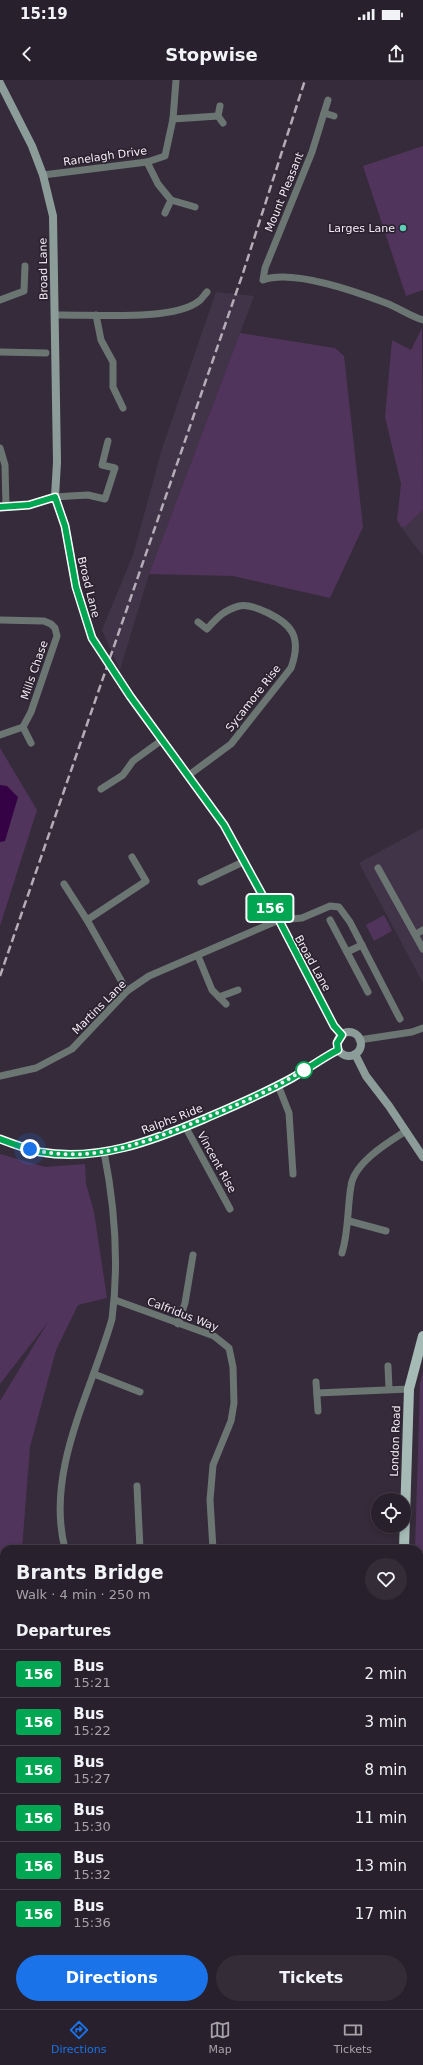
<!DOCTYPE html>
<meta charset="utf-8">
<style>
body{margin:0;font-family:"DejaVu Sans",sans-serif;background:#342d38;color:#f1f3f6;height:100vh;display:flex;flex-direction:column;font-size:15px;white-space:nowrap}
*{box-sizing:border-box;margin:0}
p{font-size:13px;color:#a5a3a9}
.icon{flex:none;width:22px;height:22px;fill:none;stroke:currentColor;stroke-width:2;stroke-linecap:round;stroke-linejoin:round}
.map{position:relative;flex:1;overflow:hidden}
.details{position:absolute;left:0px;top:1465px;width:423px;height:464px;display:flex;flex-direction:column;background:#28202c;border-radius:12px 12px 0 0;box-shadow:0 2px 6px #0003,0 0 0 1px #443e48}
.details>*{flex:none}
.badge{padding:0 8px;border-radius:3px;font-size:14px;line-height:26px}
.tools{position:absolute;left:371px;top:1413px;display:grid;gap:8px}
.tools a{display:grid;place-items:center;width:40px;height:40px;border-radius:50%;background:#28202c;box-shadow:0 2px 6px #0003,0 0 0 1px #443e48;font-size:20px}
.you{position:absolute;width:20px;height:20px;margin:-10px;border:3px solid #fff;border-radius:50%;background:#1a73e8;box-shadow:0 0 0 6px #1a73e833}
.map>.badge{position:absolute;translate:-50% -50%;box-shadow:0 0 0 2px #fff}
h2{padding:0 16px;font-size:15px;line-height:36px}
.round{display:grid;place-items:center;flex:none;width:42px;height:42px;border-radius:21px;background:#342d38}
.headline{display:flex;align-items:center;justify-content:space-between;height:68px;padding:0 16px}
h1{font-size:19px;font-weight:700;line-height:30px}
.cta{display:flex;gap:8px;margin-top:auto;padding:8px 16px}
.cta a{flex:1;height:46px;border-radius:24px;background:#1a73e8;color:#fff;font-size:16px;font-weight:700;line-height:46px;text-align:center}
.cta a+a{background:#342d38;color:#f1f3f6}
ul{padding:0;list-style:none}
li{display:flex;align-items:center;gap:12px;height:48px;padding:0 16px;border-top:1px solid #443e48}
li div{flex:1}
li b{display:block;font-size:15px}
li em{font-style:normal}
li .badge{min-width:44px;font-weight:700;text-align:center}
.status{display:flex;justify-content:space-between;align-items:center;height:28px;padding:0 20px;background:#28202c;direction:ltr}
.status svg{height:11px;fill:currentColor}
header{display:flex;justify-content:space-between;align-items:center;height:52px;padding:0 16px;background:#28202c;font-size:18px;font-weight:700}
.menu{display:flex;justify-content:space-around;align-items:center;height:56px;border-top:1px solid #443e48;background:#28202c;font-size:11px;color:#a5a3a9}
.menu a{display:grid;justify-items:center;gap:2px}
.menu .active{color:#1a73e8}
.map>svg:first-child{display:block}
.built{fill:#423448}
.green{fill:#50345b}
.water{fill:#340245}
.lines{fill:none;stroke-linecap:round;stroke-linejoin:round}
.street{stroke:#6b7673;stroke-width:7}
.secondary{stroke:#8c9d99;stroke-width:8}
.primary{stroke:#a6bbb6;stroke-width:10}
.rail{stroke:#b5acb8;stroke-width:2.5;stroke-dasharray:8 4;stroke-linecap:butt}
.line-casing{stroke:#fff;stroke-width:9}
.line{stroke:#00a651;stroke-width:6}
.walk{stroke:#f2ebf5;stroke-width:4;stroke-dasharray:0 7.2}
.poi-dot{fill:#5eceb8;stroke:#2b2230;stroke-width:1.5}
.stop-dot{fill:#fff;stroke:#00a651;stroke-width:2}
.labels{text-anchor:middle;stroke-width:3.5;stroke-linejoin:round;paint-order:stroke}
.street-label{font-size:11px;fill:#f2ebf5;stroke:#2b2230}
.poi-label{font-size:11px;fill:#f2ebf5;stroke:#2b2230;text-anchor:end}
</style>
<div class="status"><b>15:19</b><svg viewBox="0 0 49 12"><path d="M0 12V9h3v3zM5 12V6h3v6zM10 12V3h3v9zM15 12V0h3v12zM26 1h20v11H26zM47 4h2v5h-2z"/></svg></div>
<header><svg class="icon" aria-label="back" viewBox="0 0 24 24"><path d="M15 5l-7 7 7 7"/></svg>Stopwise<svg class="icon" aria-label="share" viewBox="0 0 24 24"><path d="M12 15V3M7 8l5-5 5 5M5 13v7h14v-7"/></svg></header>
<div class="map">
<svg width="423" height="1929" viewBox="0 0 423 1929">
<rect width="100%" height="100%" fill="#362b3a"/>
<g class="built">
<polygon points="216,212 254,216 149,494 120,590 102,550 133,475 162,369"/>
<polygon points="423,430 423,476 401,447 405,447"/>
<polygon points="423,748 423,903 359,783"/>
</g>
<g class="green">
<polygon points="423,66 423,210 406,216 363,86"/>
<polygon points="422,248 423,430 405,447 401,447 397,440 401,404 385,337 392,260 411,270"/>
<polygon points="240,253 335,268 344,276 363,447 330,518 233,496 149,494"/>
<polygon points="0,668 37,730 0,846"/>
<polygon points="384,835 392,851 374,861 366,845"/>
<polygon points="0,1074 45,1087 85,1084 86,1104 94,1132 107,1218 78,1225 56,1270 30,1367 22,1469 4,1469 4,1556 0,1558 0,1321 48,1242 0,1304"/>
<polygon points="423,1292 423,1929 404,1929 404,1925 419,1925 419,1469 415,1469 420,1303"/>
</g>
<polygon class="water" points="0,705 7,706 18,717 5,761 0,762"/>
<g class="lines">
<g class="street">
<path d="M328 20 312 72 265 188 263 200C292 189 357 212 386 223 399 228 410 236 423 240"/>
<polyline points="324,33 334,36"/>
<polyline points="218,36 223,43"/>
<polyline points="173,39 218,36 220,26"/>
<polyline points="147,82 158,104 171,120 195,127"/>
<polyline points="43,95 147,82 165,76 173,39 176,0"/>
<polyline points="165,133 171,120"/>
<polyline points="0,220 24,211 25,186"/>
<path d="M55 235C89 234 173 242 199 221 202 219 204 215 207 212"/>
<polyline points="96,235 101,260 113,282 113,307 123,328"/>
<polyline points="0,272 46,273"/>
<polyline points="0,368 5,385 6,427"/>
<polyline points="0,427 22,426 55,417 70,416 88,415 105,419 115,388 102,385 108,361"/>
<polyline points="0,540 44,541 51,544 55,548 57,556 31,632 23,647 0,655"/>
<polyline points="23,647 31,663"/>
<path d="M189 695 231 664 291 588C295 577 298 563 292 552 285 539 253 523 239 526 224 530 217 538 207 549L198 542"/>
<polyline points="101,709 123,695 133,681 162,660"/>
<polyline points="378,788 423,869"/>
<polyline points="201,802 245,781"/>
<polyline points="64,804 87,840 127,911"/>
<polyline points="87,840 146,801 132,777"/>
<polyline points="330,840 368,912"/>
<polyline points="416,854 423,850"/>
<polyline points="347,872 362,865"/>
<polyline points="198,876 212,910 226,924"/>
<polyline points="219,917 238,910"/>
<polyline points="359,960 412,952 423,948"/>
<polyline points="0,996 36,988 72,969 127,911 149,896 279,840 302,838 330,826 339,827 350,842 400,939"/>
<polyline points="278,1005 289,1033 293,1094"/>
<polyline points="185,1046 230,1129"/>
<path d="M0 1059C13 1064 27 1069 40 1072 98 1082 152 1061 204 1039 234 1026 263 1014 292 998 307 989 322 978 338 970"/>
<polyline points="349,1141 386,1151"/>
<path d="M342 1173C349 1150 347 1129 351 1106 354 1083 387 1063 406 1051"/>
<polyline points="115,1220 214,1256 229,1268 233,1287 234,1323 231,1341 213,1385 210,1420 213,1469"/>
<polyline points="178,1244 185,1223 193,1175"/>
<polyline points="388,1286 389,1309"/>
<polyline points="94,1294 140,1312"/>
<polyline points="316,1302 318,1331"/>
<polyline points="317,1313 409,1309"/>
<polyline points="137,1406 140,1469"/>
<path d="M65 1469C45 1391 91 1313 112 1239 119 1184 115 1127 104 1072"/>
<polyline points="0,1589 4,1593"/>
<polyline points="0,1679 4,1681"/>
<polyline points="0,1861 4,1856"/>
<polyline points="0,1896 4,1898"/>
<polyline points="194,1929 195,1925"/>
<polyline points="290,1929 290,1928"/>
</g>
<g class="secondary">
<polyline points="0,3 32,66 43,95 53,136 57,382 55,417 65,446 76,507 92,557 130,616 224,745 263,818 279,840 334,946 342,955"/>
<circle cx="349" cy="964" r="12"/>
<polyline points="355,974 366,996 389,1026 423,1077"/>
</g>
<g class="primary">
<polyline points="404,1469 409,1309 423,1256"/>
<polyline points="388,1929 388,1925"/>
</g>
<polyline class="rail" points="0,896 243,193 305,0"/>
</g>
<g class="lines">
<defs>
<path id="line" d="M0 427 29 425 55 417 65 446 76 507 92 558 130 616 224 745 264 818 279 840 334 946 342 955 337 963 338 970C322 978 308 989 292 998 263 1014 234 1026 204 1039 152 1061 98 1082 40 1072 27 1069 13 1064 0 1059"/>
</defs>
<use href="#line" class="line-casing"/>
<use href="#line" class="line"/>
<path class="walk" d="M30 1069C94 1086 155 1059 212 1035 244 1022 276 1008 305 989L304 990"/>
</g>
<circle class="poi-dot" cx="403" cy="148" r="4"/>
<circle class="stop-dot" cx="304" cy="990" r="8"/>
<g class="labels">
<g class="street-label">
<text transform="translate(105 76) rotate(-8)" y="4">Ranelagh Drive</text>
<text transform="translate(284 112) rotate(-68)" y="4">Mount Pleasant</text>
<text transform="translate(43 189) rotate(-91)" y="4">Broad Lane</text>
<text transform="translate(89 507) rotate(76)" y="4">Broad Lane</text>
<text transform="translate(34 590) rotate(-71)" y="4">Mills Chase</text>
<text transform="translate(253 618) rotate(-52)" y="4">Sycamore Rise</text>
<text transform="translate(313 883) rotate(61)" y="4">Broad Lane</text>
<text transform="translate(99 927) rotate(-45)" y="4">Martins Lane</text>
<text transform="translate(172 1039) rotate(-21)" y="4">Ralphs Ride</text>
<text transform="translate(217 1082) rotate(61)" y="4">Vincent Rise</text>
<text transform="translate(183 1234) rotate(21)" y="4">Calfridus Way</text>
<text transform="translate(395 1361) rotate(-88)" y="4">London Road</text>
</g>
<g class="poi-label">
<text x="395" y="152">Larges Lane</text>
</g>
</g>
</svg>
<div class="tools">
<a><svg class="icon" aria-label="locate" viewBox="0 0 24 24"><circle cx="12" cy="12" r="6"/><path d="M12 2v4M12 18v4M2 12h4M18 12h4"/></svg></a>
</div>
<div class="you" style="left:30px;top:1069px"></div>
<b class="badge" style="left:270px;top:828px;background:#00a651;color:#fff">156</b>
<section class="details">
<div class="headline"><div><h1>Brants Bridge</h1><p>Walk · 4 min · 250 m</p></div><a class="round"><svg class="icon" aria-label="heart" viewBox="0 0 24 24"><path d="M12 20l-8-8c-3-5 5-10 8-4 3-6 11-1 8 4z"/></svg></a></div>
<h2>Departures</h2>
<ul>
<li><span class="badge" style="background:#00a651;color:#fff">156</span><div><b>Bus</b><p>15:21</p></div><em>2 min</em></li>
<li><span class="badge" style="background:#00a651;color:#fff">156</span><div><b>Bus</b><p>15:22</p></div><em>3 min</em></li>
<li><span class="badge" style="background:#00a651;color:#fff">156</span><div><b>Bus</b><p>15:27</p></div><em>8 min</em></li>
<li><span class="badge" style="background:#00a651;color:#fff">156</span><div><b>Bus</b><p>15:30</p></div><em>11 min</em></li>
<li><span class="badge" style="background:#00a651;color:#fff">156</span><div><b>Bus</b><p>15:32</p></div><em>13 min</em></li>
<li><span class="badge" style="background:#00a651;color:#fff">156</span><div><b>Bus</b><p>15:36</p></div><em>17 min</em></li>
</ul>
<div class="cta"><a>Directions</a><a>Tickets</a></div>
</section>
</div>
<nav class="menu">
<a class="active"><svg class="icon" aria-label="directions" viewBox="0 0 24 24"><path d="M12 3l9 9-9 9-9-9zM9 14v-3h6M13 9l2 2-2 2"/></svg>Directions</a>
<a><svg class="icon" aria-label="map" viewBox="0 0 24 24"><path d="M3 6l6-2 6 2 6-2v14l-6 2-6-2-6 2zM9 4v14M15 6v14"/></svg>Map</a>
<a><svg class="icon" aria-label="tickets" viewBox="0 0 24 24"><path d="M3 7h18v10H3zM15 7v10"/></svg>Tickets</a>
</nav>
